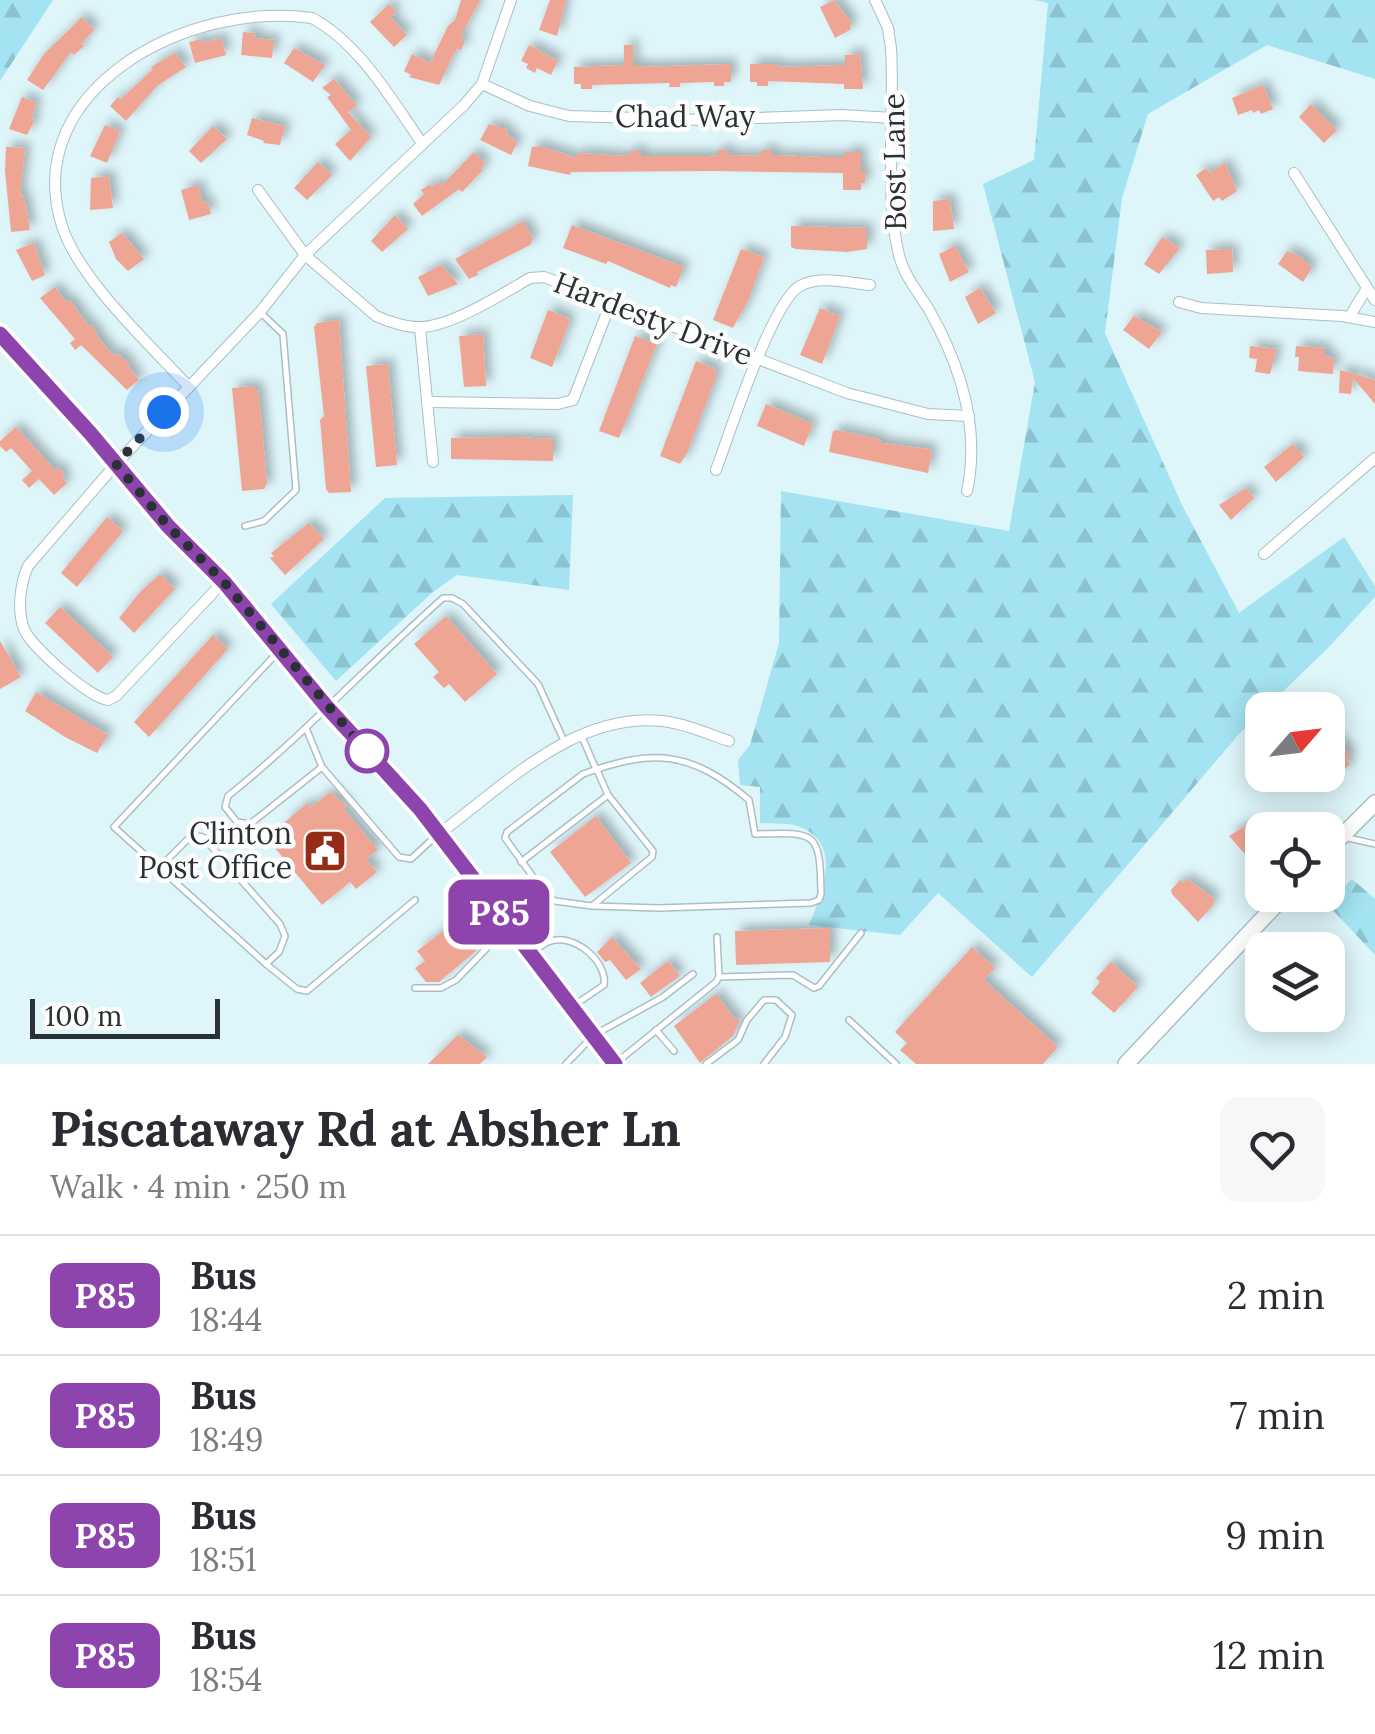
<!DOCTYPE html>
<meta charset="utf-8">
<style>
body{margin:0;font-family:Lora,serif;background:#f7f7f7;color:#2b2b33;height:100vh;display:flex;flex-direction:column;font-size:38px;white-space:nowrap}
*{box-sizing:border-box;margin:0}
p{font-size:32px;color:#7c7c81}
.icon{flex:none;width:55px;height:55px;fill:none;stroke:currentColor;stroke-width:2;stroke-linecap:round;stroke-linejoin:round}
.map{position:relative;height:1064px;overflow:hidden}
.drawer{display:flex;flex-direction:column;background:#fff;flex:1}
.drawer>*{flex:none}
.badge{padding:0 20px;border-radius:15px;font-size:35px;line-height:65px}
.needle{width:65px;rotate:62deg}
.fabs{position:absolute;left:1245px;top:692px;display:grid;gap:20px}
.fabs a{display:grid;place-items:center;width:100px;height:100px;border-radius:20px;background:#fff;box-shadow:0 5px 25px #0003;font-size:50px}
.scale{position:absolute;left:30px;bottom:25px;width:190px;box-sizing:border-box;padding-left:10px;border:5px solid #293134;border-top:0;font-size:28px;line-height:35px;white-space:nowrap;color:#293134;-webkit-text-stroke:8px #fdfdfd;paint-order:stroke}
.you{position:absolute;width:50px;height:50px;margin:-25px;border:8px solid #fff;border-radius:50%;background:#1a73e8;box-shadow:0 0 0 15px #1a73e833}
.map>.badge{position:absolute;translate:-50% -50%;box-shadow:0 0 0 5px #fff}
.round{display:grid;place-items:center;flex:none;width:105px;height:105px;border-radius:20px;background:#f7f7f7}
.head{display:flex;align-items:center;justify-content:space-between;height:170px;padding:0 50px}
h1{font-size:48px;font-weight:700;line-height:75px}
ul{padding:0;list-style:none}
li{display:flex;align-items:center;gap:30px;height:120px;padding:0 50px;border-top:2px solid #e1e1e2}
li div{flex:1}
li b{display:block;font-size:38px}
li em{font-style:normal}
li .badge{min-width:110px;font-weight:700;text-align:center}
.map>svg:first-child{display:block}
.forest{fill:url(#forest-firs)}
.building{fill:#efa594;filter:url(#shadow)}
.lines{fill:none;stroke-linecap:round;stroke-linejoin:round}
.service-casing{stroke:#aabfc5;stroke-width:8}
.minor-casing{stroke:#aabfc5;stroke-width:12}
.secondary-casing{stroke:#aabfc5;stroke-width:18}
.primary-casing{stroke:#aabfc5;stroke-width:18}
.service{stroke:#fff;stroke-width:5}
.minor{stroke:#fff;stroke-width:10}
.secondary{stroke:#fff;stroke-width:15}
.primary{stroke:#fff;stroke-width:15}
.line-casing{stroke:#fff;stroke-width:22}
.line{stroke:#8e44ad;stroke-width:15}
.walk{stroke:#293134;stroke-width:10;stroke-dasharray:0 18}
.stop-dot{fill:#fff;stroke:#8e44ad;stroke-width:5}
.labels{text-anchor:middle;stroke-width:9;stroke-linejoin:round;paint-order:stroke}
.street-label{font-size:30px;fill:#293134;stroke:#fdfdfd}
.poi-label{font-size:30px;fill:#293134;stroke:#fdfdfd;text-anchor:end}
</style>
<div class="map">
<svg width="1375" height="1064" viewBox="0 0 1375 1064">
<defs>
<pattern id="forest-firs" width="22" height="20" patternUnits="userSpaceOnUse" patternTransform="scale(2.5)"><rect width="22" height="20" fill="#a4e3f1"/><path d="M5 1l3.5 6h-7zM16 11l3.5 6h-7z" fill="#8dc3cf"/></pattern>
<filter id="shadow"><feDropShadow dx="6" dy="-6" stdDeviation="5" flood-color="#0004"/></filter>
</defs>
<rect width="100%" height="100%" fill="#def5fa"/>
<g class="forest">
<polygon points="0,0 53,0 0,81"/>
<path d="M1034 0H1375V79L1267 45 1148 114 1122 198 1105 333 1182 505 1239 613 1344 537 1375 586V597L1329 647 1239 734 1032 977 938 893 900 935 809 925C821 895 844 844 800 827 789 822 772 824 760 823V787L740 785 738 760 750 745 779 643 781 491 1009 531 1035 382 983 184 1034 160 1048 3Z"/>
<polygon points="573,495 569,590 457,575 433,592 336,681 271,604 385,498"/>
<polygon points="1352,879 1375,899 1375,955 1327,904"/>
</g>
<g class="building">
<polygon points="461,0 480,0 463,32 461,39 465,41 461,50 457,49 453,55 439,85 409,77 411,75 404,71 412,54 430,63 448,26 455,20"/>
<polygon points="550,0 566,0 557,36 539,30"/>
<polygon points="834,0 851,22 850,30 835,38 820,7"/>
<polygon points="389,4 396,12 390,17 407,35 394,47 370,22"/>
<polygon points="82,17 94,30 81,44 84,46 74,55 71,52 43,90 27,80 44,54"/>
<polygon points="243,32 255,33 254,38 274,40 272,58 241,55"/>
<polygon points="221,38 226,55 195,63 189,42 201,39 202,43"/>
<polygon points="529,45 558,61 551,75 537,68 535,73 526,68 528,64 521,61"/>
<polygon points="624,45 633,45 633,65 643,65 643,67 731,64 731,82 724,82 724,86 714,86 714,82 680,83 680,87 669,87 670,83 592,85 592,89 581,89 581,84 574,84 574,67 624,65"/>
<polygon points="294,48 325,65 313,82 284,63"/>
<polygon points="175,53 186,67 157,86 126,121 110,106 118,97 121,99 153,69 151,67"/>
<polygon points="860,54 863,89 844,89 844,84 768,81 768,86 757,86 757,82 750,82 750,64 774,64 782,67 845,65 845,55"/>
<polygon points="334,79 357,106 348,112 371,137 350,161 335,144 351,130 327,97 331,95 322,88"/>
<polygon points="1263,85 1273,109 1261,114 1259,110 1253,113 1252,110 1238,115 1232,98"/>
<polygon points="22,97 36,102 32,119 35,120 27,135 9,129"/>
<polygon points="1311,104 1337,130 1324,143 1299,117"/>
<polygon points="252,118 285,126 280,145 263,143 264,141 247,135"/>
<polygon points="489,124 508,130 506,134 518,142 511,155 480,140"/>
<polygon points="105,125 120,131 107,163 90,156"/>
<polygon points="213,126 227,139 201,163 189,151"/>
<polygon points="540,146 577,158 578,153 622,156 630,155 629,151 641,151 641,156 710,156 718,155 718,150 728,150 728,155 754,156 761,155 761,150 772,150 772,155 821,157 845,157 845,152 861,152 861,172 866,172 865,183 861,183 861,190 843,190 843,173 711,171 571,172 570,175 528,166 532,147"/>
<polygon points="6,147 25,148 20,196 23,195 26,206 30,230 11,232 5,171"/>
<polygon points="474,152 485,163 481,168 483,170 462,192 459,189 422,216 413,204 424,194 421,190 430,184 432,187 438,182 441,186"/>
<polygon points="318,162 332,175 307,200 294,188"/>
<polygon points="1225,163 1237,191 1222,201 1219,197 1213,201 1196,175 1206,168 1210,173"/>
<polygon points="109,176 113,208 90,210 91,178"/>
<polygon points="198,185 203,203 208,202 211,214 189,220 181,190"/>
<polygon points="950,199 954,229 933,231 933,201"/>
<polygon points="395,215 408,229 382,252 371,241"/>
<polygon points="523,221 533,239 530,245 477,272 478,275 469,279 455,259"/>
<polygon points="572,225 684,267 676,287 671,285 670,288 608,261 606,264 563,248"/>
<polygon points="791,226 867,228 867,249 847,252 796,249 791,247"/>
<polygon points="122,233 144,259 128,271 116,259 109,242"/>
<polygon points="1162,237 1180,248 1159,274 1144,264"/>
<polygon points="34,243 45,275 32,281 16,250"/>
<polygon points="955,246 969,272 950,282 939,254"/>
<polygon points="741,249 764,257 748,301 733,328 713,320"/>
<polygon points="1232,249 1233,272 1207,274 1206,250"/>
<polygon points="1287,251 1300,256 1312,268 1303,282 1278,264"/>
<polygon points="441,265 458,284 428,296 418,277"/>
<polygon points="55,287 66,302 70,300 89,327 92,325 100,340 114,356 117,353 130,364 128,366 139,380 127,390 81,345 75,350 70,343 75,339 40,298"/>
<polygon points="980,288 996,313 978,324 965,297"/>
<polygon points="820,308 840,316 822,364 800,355"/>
<polygon points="548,310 568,318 569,323 552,367 530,358"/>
<polygon points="1134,316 1162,332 1149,349 1123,330"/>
<polygon points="339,320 351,492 329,493 326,489 320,420 324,416 314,327 317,323"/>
<polygon points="483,334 486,386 464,387 459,336"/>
<polygon points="635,336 657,344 619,438 599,431"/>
<polygon points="1250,346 1277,349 1270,374 1255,372 1257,359 1249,358"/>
<polygon points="1296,346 1325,348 1325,355 1334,359 1333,374 1298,371 1299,357 1295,357"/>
<polygon points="696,361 716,369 715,374 717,375 687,453 680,464 660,456"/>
<polygon points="388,364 397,465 376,467 366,366"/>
<polygon points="1340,370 1375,380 1375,404 1353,378 1351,394 1339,393"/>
<polygon points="254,386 255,390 258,390 261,415 267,484 264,489 242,491 232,388"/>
<polygon points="766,404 813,424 804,446 757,426"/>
<polygon points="16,427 55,470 58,467 65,475 62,478 67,483 54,495 39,479 29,488 22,480 32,471 11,448 6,452 0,446 0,441"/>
<polygon points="837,430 879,439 882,443 928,449 932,452 928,473 829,452 833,431"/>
<polygon points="514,437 553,439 553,461 451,459 451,438"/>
<polygon points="1293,444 1304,457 1276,482 1264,467"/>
<polygon points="1246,488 1254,498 1231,520 1219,505"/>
<polygon points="107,517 123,531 77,587 61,573"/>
<polygon points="309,523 324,539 285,575 270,558 274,556 271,553"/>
<polygon points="160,574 175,589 134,633 119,618 141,591"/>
<polygon points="60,607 113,657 98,673 45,623"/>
<polygon points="446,616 497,674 465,702 449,684 444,688 433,677 439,672 414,644"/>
<polygon points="213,635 228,649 149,737 134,722"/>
<polygon points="0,641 21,677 0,689"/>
<polygon points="36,692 108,735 97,753 65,737 25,711"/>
<polygon points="1333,737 1351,755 1346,760 1350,764 1341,773 1328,760 1328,742"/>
<polygon points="330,792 347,806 343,808 378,850 366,859 377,872 356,889 350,882 322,905 270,842 288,826 285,822 307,803 311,807"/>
<polygon points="596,816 631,863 585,897 550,852"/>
<polygon points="1245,826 1262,844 1262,855 1253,863 1229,836"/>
<polygon points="1187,879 1214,898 1213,905 1198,922 1172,894 1171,890 1180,880 1183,883"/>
<polygon points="455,922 477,950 439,982 426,982 415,968 425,961 417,951"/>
<polygon points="830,928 830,962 736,965 735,931"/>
<polygon points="612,937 641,969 626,980 610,960 605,962 597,952"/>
<polygon points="972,947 995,968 984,980 1058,1047 1043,1064 916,1064 900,1050 907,1043 895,1032"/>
<polygon points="668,961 680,976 651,997 640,983"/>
<polygon points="1111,962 1138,987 1114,1013 1091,993 1100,982 1096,978"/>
<polygon points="716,994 735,1019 740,1020 733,1036 700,1063 674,1026"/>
<polygon points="458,1035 487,1057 480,1064 428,1064"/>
</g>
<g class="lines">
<defs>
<g id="service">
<polyline points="245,526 264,521 296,490 283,334 262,314"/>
<polyline points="306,728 322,767 399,857 411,859 436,836"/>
<path d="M582 737 595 767 597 770 608 795 653 851 652 857 592 906 659 908 811 903 819 900 821 894C820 831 817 832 755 834L749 800C691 751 653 748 583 774L507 832 505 838 547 896 555 901 592 906"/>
<path d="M322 767 250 824 237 822 225 807 228 796C304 735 370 663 443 598H452L463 604 538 684 565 743"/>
<polyline points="1344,837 1375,844"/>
<polyline points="521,862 608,795"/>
<polyline points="158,869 192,835 203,837 280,924 285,936 279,952 266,964 114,827 278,652"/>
<path d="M535 951C539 948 543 944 548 942 573 931 608 962 604 985L576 1004"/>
<polyline points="266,964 297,989 307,991 415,900"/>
<polyline points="719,977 793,975 814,988 819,986 861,933"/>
<polyline points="415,988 441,988 456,980 509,925 544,894"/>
<polyline points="849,1020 896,1064"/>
<polyline points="656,1030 674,1051"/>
<polyline points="617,1062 716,982 719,977 717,937"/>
<polyline points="566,1064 594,1035 663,997 693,974"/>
<polyline points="706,1064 738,1040 747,1020 764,1000 776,1000 792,1015 785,1037 764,1064"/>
</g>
<g id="minor">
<path d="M875 0 888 28 891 48C895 110 884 197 899 255 904 275 917 291 928 308 960 364 981 426 967 491"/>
<polyline points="482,84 530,106 569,116 703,120 842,115 893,118"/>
<polyline points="1294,173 1375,300"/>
<path d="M258 190 305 255 376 316C389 322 408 328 422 327 454 325 502 294 530 278L544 277 847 393 928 414 969 416"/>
<polyline points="1179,302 1201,308 1342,316 1375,322"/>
<polyline points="1350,316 1367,288"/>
<polyline points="420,328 433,462"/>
<path d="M189 387C151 346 78 278 62 226 19 91 186 0 312 18 360 44 391 99 422 143"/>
<polyline points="429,402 558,404 573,400 611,302"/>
<path d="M716 470C729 435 772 301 800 286 820 275 848 283 870 285"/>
<polyline points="1264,554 1375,458"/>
<path d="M224 581 116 696 108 700C90 698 31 647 24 629 17 611 20 584 28 566L116 464 260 312 305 255 464 105 482 84 511 0"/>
<path d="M440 833C505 785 575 712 662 721 684 723 708 734 729 741"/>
</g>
<g id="secondary">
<polyline points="1328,850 1375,803"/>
<polyline points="1126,1064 1285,895"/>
</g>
<polyline id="primary" points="0,333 106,451 168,526 224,581 326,706 399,785 573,1006 615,1064"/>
</defs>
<use href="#service" class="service-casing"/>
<use href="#minor" class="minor-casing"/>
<use href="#secondary" class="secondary-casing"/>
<use href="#primary" class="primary-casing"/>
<use href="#service" class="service"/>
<use href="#minor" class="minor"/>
<use href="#secondary" class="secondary"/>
<use href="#primary" class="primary"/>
</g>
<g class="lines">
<defs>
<polyline id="line" points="0,334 91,434 168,526 224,582 326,706 420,809 615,1064"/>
</defs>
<use href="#line" class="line-casing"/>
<use href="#line" class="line"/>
<polyline class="walk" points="164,412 116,464 168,526 224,582 372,758 367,751"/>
</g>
<defs>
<symbol id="civic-square" viewBox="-11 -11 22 22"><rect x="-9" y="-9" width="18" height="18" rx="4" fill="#952c16" stroke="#fdfdfd"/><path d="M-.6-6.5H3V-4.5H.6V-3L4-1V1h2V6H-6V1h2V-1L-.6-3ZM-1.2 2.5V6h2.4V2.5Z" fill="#fff"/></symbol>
</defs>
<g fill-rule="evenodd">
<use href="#civic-square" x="300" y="826" width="50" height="50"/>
</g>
<circle class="stop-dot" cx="367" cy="751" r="20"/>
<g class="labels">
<g class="street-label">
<text x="685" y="127">Chad Way</text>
<text transform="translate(895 162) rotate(-91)" y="10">Bost Lane</text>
<text transform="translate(653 319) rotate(21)" y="10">Hardesty Drive</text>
</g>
<g class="poi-label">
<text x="292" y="844">Clinton<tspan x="292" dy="34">Post Office</tspan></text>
</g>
</g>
</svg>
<div class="fabs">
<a><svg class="needle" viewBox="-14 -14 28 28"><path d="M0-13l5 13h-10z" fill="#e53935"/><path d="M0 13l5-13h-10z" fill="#7c7c81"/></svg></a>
<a><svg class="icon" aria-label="locate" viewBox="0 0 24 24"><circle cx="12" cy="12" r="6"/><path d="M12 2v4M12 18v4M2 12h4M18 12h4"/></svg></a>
<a><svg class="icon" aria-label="layers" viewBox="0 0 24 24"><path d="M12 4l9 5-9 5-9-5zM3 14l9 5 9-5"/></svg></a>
</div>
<div class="scale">100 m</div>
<div class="you" style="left:164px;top:412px"></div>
<b class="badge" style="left:499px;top:912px;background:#8e44ad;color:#fff">P85</b>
</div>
<section class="drawer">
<div class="head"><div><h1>Piscataway Rd at Absher Ln</h1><p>Walk · 4 min · 250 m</p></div><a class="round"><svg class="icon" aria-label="heart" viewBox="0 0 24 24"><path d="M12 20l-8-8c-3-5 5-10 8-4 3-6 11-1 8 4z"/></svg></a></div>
<ul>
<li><span class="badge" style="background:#8e44ad;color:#fff">P85</span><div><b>Bus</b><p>18:44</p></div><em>2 min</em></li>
<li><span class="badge" style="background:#8e44ad;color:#fff">P85</span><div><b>Bus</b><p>18:49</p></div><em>7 min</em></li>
<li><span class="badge" style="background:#8e44ad;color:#fff">P85</span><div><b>Bus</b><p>18:51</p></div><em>9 min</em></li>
<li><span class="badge" style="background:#8e44ad;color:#fff">P85</span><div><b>Bus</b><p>18:54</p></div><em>12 min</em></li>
</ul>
</section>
